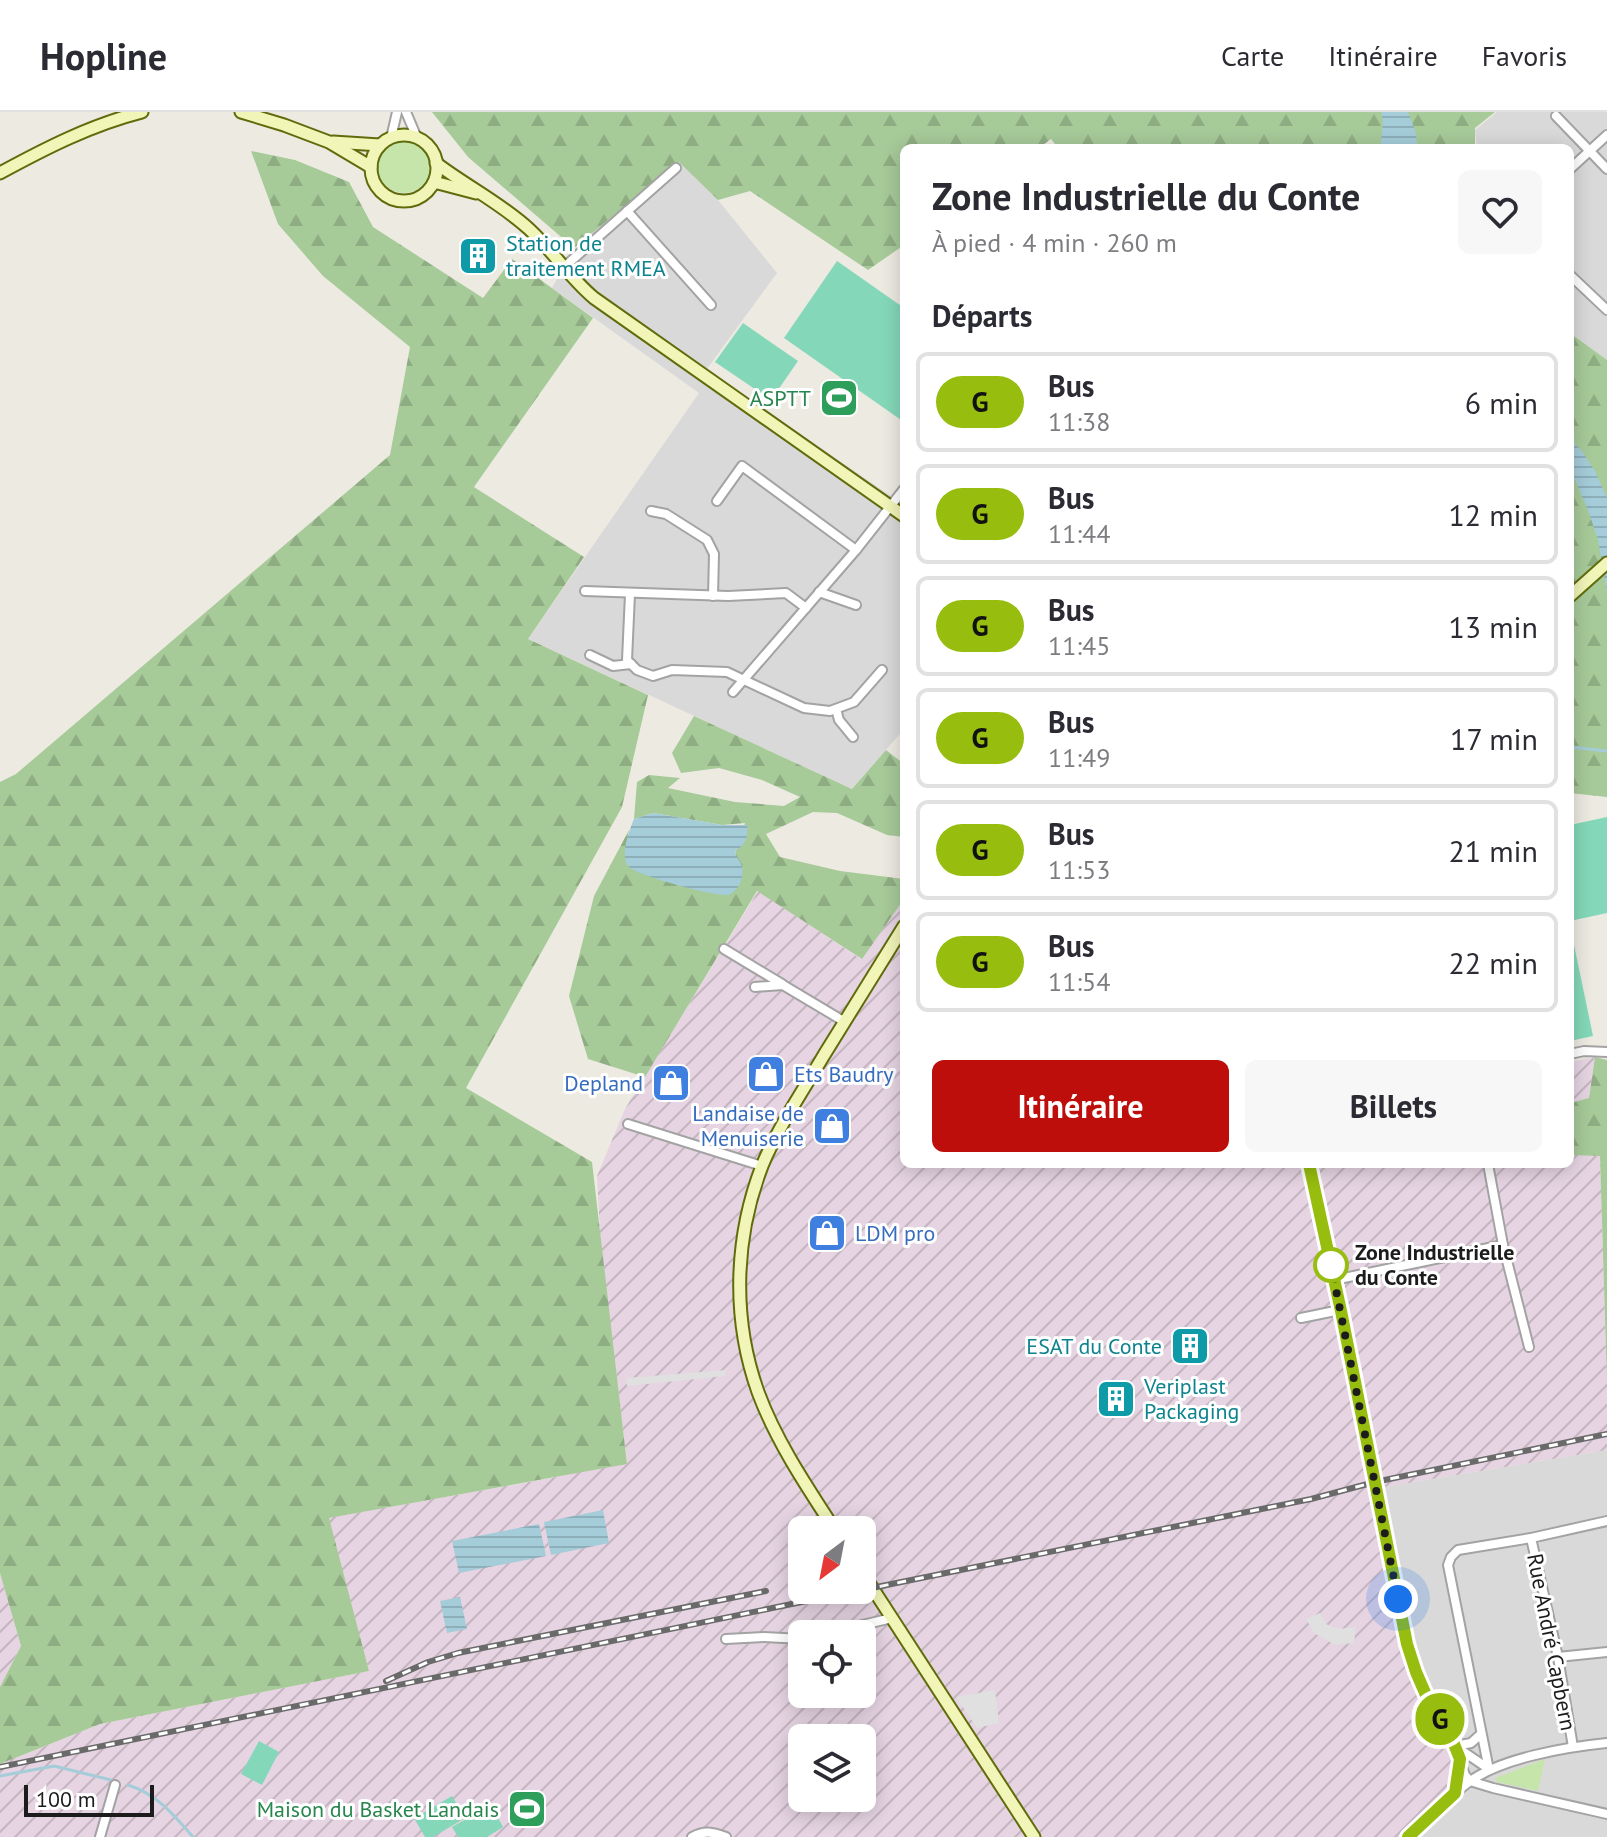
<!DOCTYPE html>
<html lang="fr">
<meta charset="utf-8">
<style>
body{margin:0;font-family:"PT Sans",sans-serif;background:#f7f7f7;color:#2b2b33;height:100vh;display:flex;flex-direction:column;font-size:30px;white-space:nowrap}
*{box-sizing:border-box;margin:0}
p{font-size:26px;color:#7c7c81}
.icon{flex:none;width:44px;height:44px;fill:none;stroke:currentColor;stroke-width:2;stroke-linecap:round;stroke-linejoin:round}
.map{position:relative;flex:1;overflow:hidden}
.side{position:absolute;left:900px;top:32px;width:674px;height:1024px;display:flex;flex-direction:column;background:#fff;border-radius:12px;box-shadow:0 4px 20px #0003}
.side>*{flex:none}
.badge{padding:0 16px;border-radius:26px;font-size:28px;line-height:52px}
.needle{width:52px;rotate:212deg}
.controls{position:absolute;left:788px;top:1404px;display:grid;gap:16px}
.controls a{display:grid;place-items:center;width:88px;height:88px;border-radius:12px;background:#fff;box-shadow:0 4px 20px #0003;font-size:40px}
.scale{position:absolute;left:24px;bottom:20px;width:130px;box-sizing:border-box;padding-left:8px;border:4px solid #1c1c1c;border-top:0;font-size:22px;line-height:28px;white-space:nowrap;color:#1c1c1c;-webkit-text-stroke:6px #fff;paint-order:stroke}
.you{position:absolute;width:40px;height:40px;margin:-20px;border:6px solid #fff;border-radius:50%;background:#1a73e8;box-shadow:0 0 0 12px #1a73e833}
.map>.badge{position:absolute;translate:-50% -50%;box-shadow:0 0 0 4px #fff}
h2{padding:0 32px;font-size:30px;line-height:72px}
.round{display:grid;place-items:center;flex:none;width:84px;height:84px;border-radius:12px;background:#f7f7f7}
.head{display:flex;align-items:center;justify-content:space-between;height:136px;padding:0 32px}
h1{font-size:38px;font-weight:700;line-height:60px}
.cta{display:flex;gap:16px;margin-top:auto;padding:16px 32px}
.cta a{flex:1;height:92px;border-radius:12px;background:#bd0e0b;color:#fff;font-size:32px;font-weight:700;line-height:92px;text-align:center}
.cta a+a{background:#f7f7f7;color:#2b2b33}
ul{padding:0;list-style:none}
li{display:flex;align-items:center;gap:24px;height:100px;margin:0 16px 12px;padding:0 16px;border:4px solid #e1e1e2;border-radius:12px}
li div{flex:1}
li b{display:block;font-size:30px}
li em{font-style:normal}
li .badge{min-width:88px;font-weight:700;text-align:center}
header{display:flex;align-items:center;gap:48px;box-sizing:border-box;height:112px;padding:0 40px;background:#fff;border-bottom:2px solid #e1e1e2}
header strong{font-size:38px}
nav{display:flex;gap:44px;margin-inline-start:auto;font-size:28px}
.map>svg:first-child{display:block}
.residential{fill:#dad9d9}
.industrial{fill:url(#industrial-furrows);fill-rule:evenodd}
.grass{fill:#c6e5aa}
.forest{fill:url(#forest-firs)}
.pitch{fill:#84d8b9}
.parking{fill:#e0e0e0}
.water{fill:url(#water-rules)}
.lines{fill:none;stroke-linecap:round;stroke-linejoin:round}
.stream{stroke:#a5ccd9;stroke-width:3}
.street-casing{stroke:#a3a3a3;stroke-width:12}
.secondary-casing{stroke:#606c0b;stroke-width:15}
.street{stroke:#fff;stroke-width:8}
.secondary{stroke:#f1f5b8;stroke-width:11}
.rail-casing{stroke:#6a6a6a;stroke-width:6}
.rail{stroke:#fff;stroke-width:3;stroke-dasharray:9;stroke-linecap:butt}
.line-casing{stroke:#fff;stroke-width:18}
.line{stroke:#97bd0e;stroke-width:12}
.walk{stroke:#1c1c1c;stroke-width:8;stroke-dasharray:0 14.4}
.stop-dot{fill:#fff;stroke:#97bd0e;stroke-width:4}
.labels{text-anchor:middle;stroke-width:6;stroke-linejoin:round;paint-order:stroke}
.culture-label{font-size:22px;fill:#0d838f;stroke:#fff;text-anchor:start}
.leisure-label{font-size:22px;fill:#27864d;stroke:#fff;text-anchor:end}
.shop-label{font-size:22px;fill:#366cbe;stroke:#fff;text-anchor:start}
.stop-label{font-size:22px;font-weight:bold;fill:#1c1c1c;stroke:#fff;text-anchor:start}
.street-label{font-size:22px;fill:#1c1c1c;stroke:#fff}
</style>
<header>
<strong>Hopline</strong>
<nav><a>Carte</a><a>Itinéraire</a><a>Favoris</a></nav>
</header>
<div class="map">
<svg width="1607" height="1725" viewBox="0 0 1607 1725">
<defs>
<pattern id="industrial-furrows" width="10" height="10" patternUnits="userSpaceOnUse" patternTransform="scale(2)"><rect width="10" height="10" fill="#e6d4e2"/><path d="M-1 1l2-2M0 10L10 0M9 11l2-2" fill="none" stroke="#c5b5c1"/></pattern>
<pattern id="forest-firs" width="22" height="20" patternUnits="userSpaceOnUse" patternTransform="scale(2)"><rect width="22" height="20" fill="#a7ca99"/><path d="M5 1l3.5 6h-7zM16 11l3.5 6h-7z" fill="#8fad83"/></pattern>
<pattern id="water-rules" width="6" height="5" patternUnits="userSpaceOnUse" patternTransform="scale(2)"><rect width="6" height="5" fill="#a5ccd9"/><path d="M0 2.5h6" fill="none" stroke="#8dafba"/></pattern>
</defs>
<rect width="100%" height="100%" fill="#edeae2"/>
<g class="residential">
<polygon points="1497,0 1607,0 1607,248 1570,221 1570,36 1477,36 1475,18"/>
<polygon points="679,49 718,88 777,161 706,258 904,393 904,617 852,677 528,527 699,281 552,176 574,136"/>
<polygon points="1607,1338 1607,1725 1415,1725 1465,1677 1452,1624 1422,1559 1384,1375"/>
</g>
<g class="industrial">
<path d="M758 779 861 847 904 787V1052H1570V1043H1600L1607 1271V1338L1384 1375 1426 1583 1465 1678 1415 1725H0V1652L100 1612 369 1559 328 1406 551 1366 627 1350 601 1139 597 1064 625 997ZM802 1418H862V1478H802ZM802 1522H862V1582H802ZM802 1626H862V1686H802Z"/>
<polygon points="1595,945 1589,986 1570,991 1570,950"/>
<polygon points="0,1461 21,1534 0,1575"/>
</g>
<g class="grass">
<circle cx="404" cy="55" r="26"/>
<polygon points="1545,1647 1538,1679 1497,1670 1495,1666"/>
</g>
<g class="forest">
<polygon points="432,0 1495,0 1475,16 1475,36 1058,36 1051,27 1039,36 904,36 904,133 868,158 750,79 718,88 679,50 574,136 468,45"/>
<polygon points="251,39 295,48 349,70 373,115 483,186 512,147 593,206 474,375 584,445 528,527 648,583 622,695 466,976 592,1050 627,1352 329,1406 369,1559 100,1612 0,1652 0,1575 21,1534 0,1461 0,670 16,662 390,343 410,235 323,164 278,112"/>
<polygon points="1570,221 1607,248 1607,685 1570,681"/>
<polygon points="694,604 852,677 886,638 904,652 904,725 887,723 837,701 813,700 766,722 780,745 840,759 904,767 904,787 862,847 757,779 645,965 588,947 569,884 594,784 629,718 625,745 739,773 742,756 735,742 745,711 722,713 653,701 634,707 637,670 649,663 680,666 668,676 735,690 784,694 800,685 762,668 719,656 681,661 672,641"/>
<polygon points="1595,945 1607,948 1607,1271 1600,1044 1570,1043 1570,991 1589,986"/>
</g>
<g class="pitch">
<polygon points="837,149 904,196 904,310 784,226"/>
<polygon points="743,211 798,249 771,288 715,250"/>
<polygon points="1607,705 1607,801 1570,809 1570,713"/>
<polygon points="1570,828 1573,828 1593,924 1570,929"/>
<polygon points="259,1629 279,1640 262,1673 241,1662"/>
<polygon points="452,1684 465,1706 433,1725 425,1725 414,1706"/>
<polygon points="491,1693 503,1715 487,1725 458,1725 452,1715"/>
</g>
<g class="parking">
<polygon points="726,1258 725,1264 627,1274 627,1266"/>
<polygon points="1320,1501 1326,1512 1338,1517 1356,1515 1354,1531 1335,1533 1314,1521 1306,1507"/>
<polygon points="995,1578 999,1611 977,1616 956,1585"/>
</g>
<g class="water">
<path d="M1381 0H1408L1416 21 1417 36H1381C1380 24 1385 11 1381 0Z"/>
<polygon points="1570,327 1581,338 1595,359 1607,386 1607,480 1598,428 1589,401 1575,368 1570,364"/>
<path d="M653 701 722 713H747C749 723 745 734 736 738L735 742C740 749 744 755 742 764 741 772 736 780 728 783 717 785 634 763 628 754 620 742 629 719 634 707Z"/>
<polygon points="603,1398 609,1431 551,1443 544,1410"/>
<polygon points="539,1412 546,1444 459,1461 452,1429"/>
<polygon points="460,1485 467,1517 447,1521 440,1489"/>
</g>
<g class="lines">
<g class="stream">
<polyline points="1570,635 1607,639"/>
<polyline points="0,1664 54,1654 111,1668"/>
<path d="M128 1673C157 1682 174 1703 193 1725"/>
</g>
<defs>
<g id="street">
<polyline points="406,0 417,26"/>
<polyline points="1556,4 1607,57"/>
<polyline points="391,26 397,0"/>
<polyline points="1570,57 1607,23"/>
<polyline points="627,99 711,193"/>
<polyline points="563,156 676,56"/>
<polyline points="1570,163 1607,198"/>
<polyline points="717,389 742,354 856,438"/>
<polyline points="651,399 666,402 707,428 714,442 713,484"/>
<polyline points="585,479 728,484 786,481 806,496"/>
<polyline points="819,480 856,493"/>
<polyline points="630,482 627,548 637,558 653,564 672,558 727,560 804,596 830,599 854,590 882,558"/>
<polyline points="590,543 613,554 631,552"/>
<polyline points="733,580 856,438 904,377"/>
<polyline points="836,597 839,608 853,625"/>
<polyline points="724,837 782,872"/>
<polyline points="755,875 783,873 845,910"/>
<polyline points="1570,942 1584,939 1607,940"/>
<polyline points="628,1012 762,1054"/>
<polyline points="1309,1052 1341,1199 1407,1532 1416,1560 1426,1583 1452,1627 1465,1663 1470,1669"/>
<polyline points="1503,1133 1529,1235"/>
<polyline points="1334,1168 1503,1133 1488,1052"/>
<polyline points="1301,1206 1340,1198"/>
<polyline points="1531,1426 1558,1545 1573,1635"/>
<polyline points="824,1522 892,1506"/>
<polyline points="726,1527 764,1525 802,1527"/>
<polyline points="1558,1545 1607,1540"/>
<polyline points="1455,1634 1489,1657"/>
<polyline points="1455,1634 1471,1631 1481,1622"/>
<polyline points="1489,1658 1448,1453 1451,1445 1458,1438 1531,1426 1607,1409"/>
<polyline points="1470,1669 1493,1676 1607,1702"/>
<polyline points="1455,1680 1459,1650"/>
<polyline points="100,1725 115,1673"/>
<path d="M692 1725C705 1718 712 1720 726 1725"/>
<path d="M1408 1725C1428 1707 1447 1686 1469 1670 1501 1646 1567 1635 1607 1631"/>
</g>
<g id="secondary">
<polyline points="241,0 284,13 329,30 371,55"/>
<circle cx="404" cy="56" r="33"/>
<polyline points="333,30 380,33"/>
<path d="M436 51C466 74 501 91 529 117 553 139 569 165 594 186L904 404"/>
<path d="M0 61C46 36 91 13 142 0"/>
<polyline points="434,70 476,81"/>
<polyline points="1570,484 1607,451"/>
<path d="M835 1418C807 1375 776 1329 758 1280 732 1207 734 1127 762 1054 778 1015 803 979 824 943 851 900 877 857 904 814"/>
<polyline points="862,1460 1034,1725"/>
</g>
</defs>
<use href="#street" class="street-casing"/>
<use href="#secondary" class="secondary-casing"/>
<use href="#street" class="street"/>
<use href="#secondary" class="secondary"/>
<defs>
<g id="rail">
<polyline points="862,1478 1311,1387 1375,1370 1607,1322"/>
<polyline points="386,1569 428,1550 458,1541 766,1479"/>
<polyline points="0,1655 860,1478"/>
</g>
</defs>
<use href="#rail" class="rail-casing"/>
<use href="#rail" class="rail"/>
</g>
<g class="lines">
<defs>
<polyline id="line" points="1309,1052 1341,1199 1407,1532 1416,1560 1426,1583 1452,1627 1460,1647 1455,1681 1408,1725"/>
</defs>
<use href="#line" class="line-casing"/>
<use href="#line" class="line"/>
<polyline class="walk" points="1331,1153 1398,1487"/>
</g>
<defs>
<symbol id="building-square" viewBox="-11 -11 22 22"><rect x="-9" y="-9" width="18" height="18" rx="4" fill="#0f9aa8" stroke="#fff"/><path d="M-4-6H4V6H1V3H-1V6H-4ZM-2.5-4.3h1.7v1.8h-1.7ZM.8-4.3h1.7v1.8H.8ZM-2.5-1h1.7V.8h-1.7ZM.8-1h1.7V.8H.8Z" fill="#fff"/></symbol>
<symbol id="stadium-square" viewBox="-11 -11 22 22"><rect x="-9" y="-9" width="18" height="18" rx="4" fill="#2e9e5b" stroke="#fff"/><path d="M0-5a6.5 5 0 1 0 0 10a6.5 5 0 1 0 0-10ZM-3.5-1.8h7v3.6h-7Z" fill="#fff"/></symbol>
<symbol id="shop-square" viewBox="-11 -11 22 22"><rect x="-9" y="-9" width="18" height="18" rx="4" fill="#3f7fe0" stroke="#fff"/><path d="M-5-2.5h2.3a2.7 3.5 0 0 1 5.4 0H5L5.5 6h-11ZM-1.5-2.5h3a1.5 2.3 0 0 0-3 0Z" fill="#fff"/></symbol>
</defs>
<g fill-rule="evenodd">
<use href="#building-square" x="456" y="122" width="44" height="44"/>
<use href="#stadium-square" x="817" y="264" width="44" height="44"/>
<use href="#shop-square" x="744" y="940" width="44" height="44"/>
<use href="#shop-square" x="649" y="949" width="44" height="44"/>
<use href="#shop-square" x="810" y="992" width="44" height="44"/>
<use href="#shop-square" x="805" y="1099" width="44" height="44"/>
<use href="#building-square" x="1168" y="1212" width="44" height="44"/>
<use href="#building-square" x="1094" y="1265" width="44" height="44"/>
<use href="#stadium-square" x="505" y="1675" width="44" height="44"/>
</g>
<circle class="stop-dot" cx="1331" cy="1153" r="16"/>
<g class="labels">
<g class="culture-label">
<text x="506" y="139">Station de<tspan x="506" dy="25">traitement RMEA</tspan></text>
<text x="1162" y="1242" text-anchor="end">ESAT du Conte</text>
<text x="1144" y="1282">Veriplast<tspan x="1144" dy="25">Packaging</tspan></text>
</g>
<g class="leisure-label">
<text x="811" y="294">ASPTT</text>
<text x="499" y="1705">Maison du Basket Landais</text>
</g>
<g class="shop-label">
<text x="794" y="970">Ets Baudry</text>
<text x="643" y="979" text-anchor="end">Depland</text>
<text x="804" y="1009" text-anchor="end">Landaise de<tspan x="804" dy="25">Menuiserie</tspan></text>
<text x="855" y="1129">LDM pro</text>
</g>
<g class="stop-label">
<text x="1355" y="1148">Zone Industrielle<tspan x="1355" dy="25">du Conte</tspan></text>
</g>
<g class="street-label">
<text transform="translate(1552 1530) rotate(79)" y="8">Rue André Capbern</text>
</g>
</g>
</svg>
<div class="controls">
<a><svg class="needle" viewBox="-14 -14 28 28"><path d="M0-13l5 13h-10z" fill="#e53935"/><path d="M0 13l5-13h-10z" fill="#7c7c81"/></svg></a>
<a><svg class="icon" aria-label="locate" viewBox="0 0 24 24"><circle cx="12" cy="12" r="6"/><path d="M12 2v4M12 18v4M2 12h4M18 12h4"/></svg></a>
<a><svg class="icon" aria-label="layers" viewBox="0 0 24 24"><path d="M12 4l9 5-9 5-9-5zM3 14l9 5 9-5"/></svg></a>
</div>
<div class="scale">100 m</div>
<div class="you" style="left:1398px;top:1487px"></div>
<b class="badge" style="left:1440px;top:1607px;background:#97bd0e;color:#111">G</b>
<section class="side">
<div class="head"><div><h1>Zone Industrielle du Conte</h1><p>À pied · 4 min · 260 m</p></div><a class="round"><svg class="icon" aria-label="heart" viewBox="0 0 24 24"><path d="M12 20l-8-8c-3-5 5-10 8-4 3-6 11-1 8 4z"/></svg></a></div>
<h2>Départs</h2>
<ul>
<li><span class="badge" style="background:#97bd0e;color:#111">G</span><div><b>Bus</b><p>11:38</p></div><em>6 min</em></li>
<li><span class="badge" style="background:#97bd0e;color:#111">G</span><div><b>Bus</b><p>11:44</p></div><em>12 min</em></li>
<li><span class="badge" style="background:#97bd0e;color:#111">G</span><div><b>Bus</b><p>11:45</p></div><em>13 min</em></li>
<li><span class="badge" style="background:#97bd0e;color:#111">G</span><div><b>Bus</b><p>11:49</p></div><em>17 min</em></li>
<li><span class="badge" style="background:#97bd0e;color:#111">G</span><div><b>Bus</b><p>11:53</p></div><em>21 min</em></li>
<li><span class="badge" style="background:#97bd0e;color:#111">G</span><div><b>Bus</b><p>11:54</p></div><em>22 min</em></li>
</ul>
<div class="cta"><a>Itinéraire</a><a>Billets</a></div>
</section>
</div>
